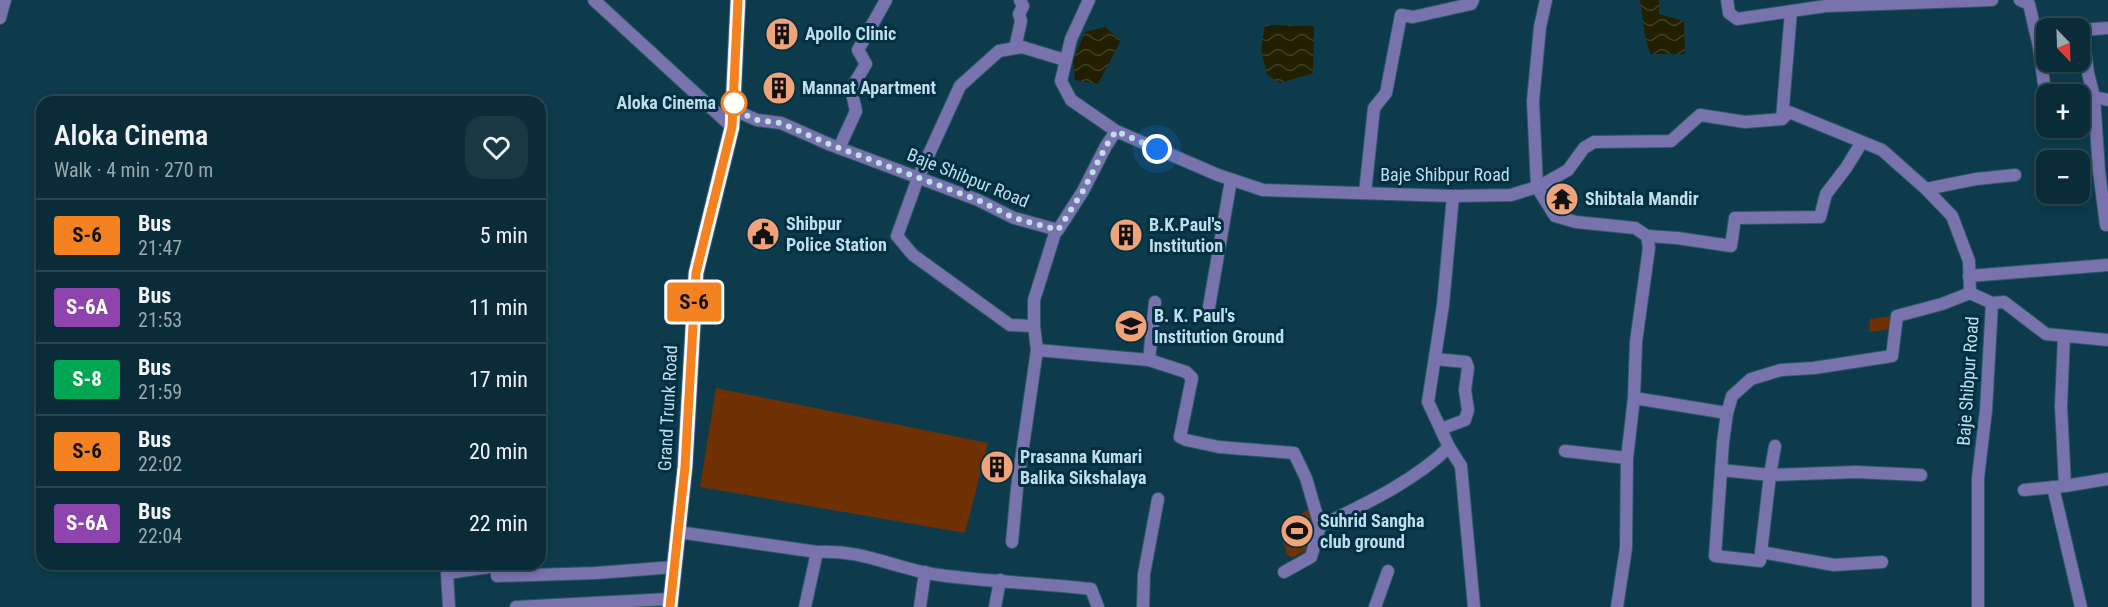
<!DOCTYPE html>
<meta charset="utf-8">
<style>
body{margin:0;font-family:"Roboto Condensed",sans-serif;background:#183844;color:#f1f3f6;height:100vh;display:flex;flex-direction:column;font-size:22px;white-space:nowrap}
*{box-sizing:border-box;margin:0}
p{font-size:20px;color:#99a7ae}
.icon{flex:none;width:33px;height:33px;fill:none;stroke:currentColor;stroke-width:2;stroke-linecap:round;stroke-linejoin:round}
.map{position:relative;flex:1;overflow:hidden}
.side{position:absolute;left:36px;top:96px;width:510px;height:474px;display:flex;flex-direction:column;background:#0a2c39;border-radius:18px;box-shadow:0 3px 9px #0003,0 0 0 2px #2a4853}
.side>*{flex:none}
.badge{padding:0 12px;border-radius:4px;font-size:21px;line-height:39px}
.needle{width:39px;rotate:157deg}
.buttons{position:absolute;left:2036px;top:18px;display:grid;gap:12px}
.buttons a{display:grid;place-items:center;width:54px;height:54px;border-radius:12px;background:#0a2c39;box-shadow:0 3px 9px #0003,0 0 0 2px #2a4853;font-size:30px}
.you{position:absolute;width:30px;height:30px;margin:-15px;border:4px solid #fff;border-radius:50%;background:#1a73e8;box-shadow:0 0 0 9px #1a73e833}
.map>.badge{position:absolute;translate:-50% -50%;box-shadow:0 0 0 3px #fff}
.round{display:grid;place-items:center;flex:none;width:63px;height:63px;border-radius:18px;background:#183844}
.summary{display:flex;align-items:center;justify-content:space-between;height:102px;padding:0 18px}
h1{font-size:28px;font-weight:600;line-height:45px}
ul{padding:0;list-style:none}
li{display:flex;align-items:center;gap:18px;height:72px;padding:0 18px;border-top:2px solid #2a4853}
li div{flex:1}
li b{display:block;font-size:22px}
li em{font-style:normal}
li .badge{min-width:66px;font-weight:700;text-align:center}
.map>svg:first-child{display:block}
.green{fill:#6f3003}
.water{fill:url(#water-waves)}
.lines{fill:none;stroke-linecap:round;stroke-linejoin:round}
.minor-casing{stroke:#2d5868;stroke-width:14}
.primary-casing{stroke:#2d5868;stroke-width:17}
.minor{stroke:#7872ad;stroke-width:12}
.primary{stroke:#bcb5fe;stroke-width:15}
.line-casing{stroke:#fff;stroke-width:14}
.line{stroke:#f58220;stroke-width:9}
.walk{stroke:#c0ddea;stroke-width:6;stroke-dasharray:0 10.8}
.stop-dot{fill:#fff;stroke:#f58220;stroke-width:3}
.labels{text-anchor:middle;stroke-width:6;stroke-linejoin:round;paint-order:stroke}
.poi-label{font-size:18px;font-weight:bold;fill:#c0ddea;stroke:#003041;text-anchor:start}
.stop-label{font-size:18px;font-weight:bold;fill:#c0ddea;stroke:#003041;text-anchor:end}
.street-label{font-size:18px;fill:#c0ddea;stroke:#003041}
</style>
<div class="map">
<svg width="2108" height="607" viewBox="0 0 2108 607">
<defs>
<pattern id="water-waves" width="16" height="10" patternUnits="userSpaceOnUse" patternTransform="scale(1.5)"><rect width="16" height="10" fill="#211f00"/><path d="M0 5q4-4 8 0t8 0" fill="none" stroke="#3f3f25"/></pattern>
</defs>
<rect width="100%" height="100%" fill="#0d3b4c"/>
<g class="green">
<polygon points="1892,316 1891,329 1869,332 1870,319"/>
<polygon points="716,388 988,443 965,533 700,487"/>
<polygon points="1312,507 1316,526 1309,548 1292,558 1287,554 1279,527"/>
</g>
<g class="water">
<polygon points="1640,0 1659,0 1659,14 1684,21 1685,54 1650,54 1645,35"/>
<polygon points="1265,25 1314,26 1313,73 1280,83 1267,75 1261,49"/>
<polygon points="1105,27 1121,40 1098,84 1075,80 1073,61 1085,32"/>
</g>
<g class="lines">
<defs>
<g id="minor">
<polyline points="594,0 732,127"/>
<polyline points="1089,0 1071,39 1061,81 1071,100 1116,131"/>
<polyline points="1546,0 1540,27 1533,101 1537,187 1555,216 1576,222 1635,228 1647,236 1649,248 1636,342 1634,398 1627,458 1626,548 1617,607"/>
<polyline points="1727,0 1729,13 1737,19 1826,6 1992,0"/>
<polyline points="2020,0 2029,4 2039,47 2046,99"/>
<polyline points="0,18 5,0"/>
<polyline points="2082,30 2108,28"/>
<polyline points="2079,31 2082,30 2088,73 2094,97 2108,100"/>
<polyline points="1015,48 1021,21 1019,14 1023,6 1020,0"/>
<polyline points="2079,98 2094,97 2099,171 2106,225 2108,225"/>
<polyline points="734,110 757,120 781,123 831,145 978,200 1014,218 1058,230 1083,191 1106,146 1116,131 1218,175 1263,190 1453,196 1511,195 1540,186 1568,170 1584,148 1594,142 1671,141 1700,115 1745,122 1782,119 1789,112 1882,150 1926,189 1952,216 1969,261 1970,293 1992,303 1986,410 1978,478 1978,607"/>
<polyline points="1782,119 1791,11"/>
<polyline points="839,148 856,111 851,89 866,64 858,50 886,0"/>
<polyline points="1926,189 1976,179 2015,175"/>
<polyline points="1365,193 1374,108 1386,93 1401,15 1413,17 1471,4 1473,0"/>
<polyline points="1453,196 1443,305 1428,402 1449,447 1461,466 1474,607"/>
<polyline points="1647,236 1677,238 1731,246 1735,218 1820,217 1826,194 1846,168 1862,142"/>
<polyline points="1969,276 2108,265"/>
<polyline points="1992,303 2004,302 2046,334 2108,340"/>
<polyline points="1209,307 1231,180"/>
<polyline points="1034,326 1010,325 913,255 897,236 918,178 960,86 999,51 1022,47 1065,60"/>
<polyline points="2064,336 2061,406 2065,486"/>
<polyline points="1037,350 1149,360 1186,372 1192,378 1180,437 1186,440 1219,447 1294,453 1306,478 1320,526 1311,557 1284,572"/>
<polyline points="1435,359 1466,362 1468,368 1465,390 1468,410 1465,420 1441,429"/>
<polyline points="1149,360 1155,302"/>
<polyline points="1634,398 1727,413"/>
<polyline points="1775,446 1770,475 1856,472 1921,475"/>
<polyline points="1565,451 1627,458"/>
<polyline points="1721,470 1770,475 1760,561 1715,556 1723,442 1727,413 1732,396 1751,379 1781,370 1814,368 1892,356 1897,316 1942,304 1970,293"/>
<polyline points="2053,487 2081,607"/>
<polyline points="2024,490 2065,486 2108,479"/>
<path d="M1320 526C1363 505 1415 481 1449 447"/>
<path d="M678 532 817 552C864 549 895 569 939 575 989 582 1041 583 1091 589L1098 607"/>
<polyline points="1012,542 1017,488 1037,350 1034,326 1034,300 1056,230"/>
<polyline points="1761,552 1834,565 1882,562"/>
<polyline points="449,607 447,573 497,566 497,576 596,573 674,567"/>
<polyline points="516,607 670,599"/>
<polyline points="805,607 817,552"/>
<polyline points="920,607 925,572"/>
<polyline points="995,607 1000,580"/>
<polyline points="1143,607 1144,574 1158,499"/>
<polyline points="1375,607 1388,571"/>
</g>
<polyline id="primary" points="670,607 685,467 696,273 732,127 738,0"/>
</defs>
<use href="#minor" class="minor-casing"/>
<use href="#primary" class="primary-casing"/>
<use href="#minor" class="minor"/>
<use href="#primary" class="primary"/>
</g>
<g class="lines">
<defs>
<polyline id="line" points="670,607 685,467 696,273 732,127 738,0"/>
</defs>
<use href="#line" class="line-casing"/>
<use href="#line" class="line"/>
<polyline class="walk" points="734,103 734,110 757,120 781,123 831,145 978,200 1014,218 1058,230 1083,191 1106,146 1116,131 1157,149"/>
</g>
<defs>
<symbol id="building-disc" viewBox="-11 -11 22 22"><circle r="9.5" fill="#f0a279" stroke="#003041"/><path d="M-4-6H4V6H1V3H-1V6H-4ZM-2.5-4.3h1.7v1.8h-1.7ZM.8-4.3h1.7v1.8H.8ZM-2.5-1h1.7V.8h-1.7ZM.8-1h1.7V.8H.8Z" fill="#111"/></symbol>
<symbol id="temple-disc" viewBox="-11 -11 22 22"><circle r="9.5" fill="#f0a279" stroke="#003041"/><path d="M0-6L5-2H3V0L6.5 2.5H4V6H1.5V3h-3V6H-4V2.5H-6.5L-3 0V-2H-5Z" fill="#111"/></symbol>
<symbol id="civic-disc" viewBox="-11 -11 22 22"><circle r="9.5" fill="#f0a279" stroke="#003041"/><path d="M-.6-6.5H3V-4.5H.6V-3L4-1V1h2V6H-6V1h2V-1L-.6-3ZM-1.2 2.5V6h2.4V2.5Z" fill="#111"/></symbol>
<symbol id="school-disc" viewBox="-11 -11 22 22"><circle r="9.5" fill="#f0a279" stroke="#003041"/><path d="M0-5L7-2L0 1L-7-2ZM-4 1L0 2.5L4 1V4Q0 6-4 4Z" fill="#111"/></symbol>
<symbol id="stadium-disc" viewBox="-11 -11 22 22"><circle r="9.5" fill="#f0a279" stroke="#003041"/><path d="M0-5a6.5 5 0 1 0 0 10a6.5 5 0 1 0 0-10ZM-3.5-1.8h7v3.6h-7Z" fill="#111"/></symbol>
</defs>
<g fill-rule="evenodd">
<use href="#building-disc" x="763" y="15" width="38" height="38"/>
<use href="#building-disc" x="760" y="69" width="38" height="38"/>
<use href="#temple-disc" x="1543" y="180" width="38" height="38"/>
<use href="#civic-disc" x="744" y="215" width="38" height="38"/>
<use href="#building-disc" x="1107" y="216" width="38" height="38"/>
<use href="#school-disc" x="1112" y="307" width="38" height="38"/>
<use href="#building-disc" x="978" y="448" width="38" height="38"/>
<use href="#stadium-disc" x="1278" y="512" width="38" height="38"/>
</g>
<circle class="stop-dot" cx="734" cy="103" r="12"/>
<g class="labels">
<g class="poi-label">
<text x="805" y="40">Apollo Clinic</text>
<text x="802" y="94">Mannat Apartment</text>
<text x="1585" y="205">Shibtala Mandir</text>
<text x="786" y="230">Shibpur<tspan x="786" dy="21">Police Station</tspan></text>
<text x="1149" y="231">B.K.Paul's<tspan x="1149" dy="21">Institution</tspan></text>
<text x="1154" y="322">B. K. Paul's<tspan x="1154" dy="21">Institution Ground</tspan></text>
<text x="1020" y="463">Prasanna Kumari<tspan x="1020" dy="21">Balika Sikshalaya</tspan></text>
<text x="1320" y="527">Suhrid Sangha<tspan x="1320" dy="21">club ground</tspan></text>
</g>
<g class="stop-label">
<text x="716" y="109">Aloka Cinema</text>
</g>
<g class="street-label">
<text x="1445" y="181">Baje Shibpur Road</text>
<text transform="translate(968 178) rotate(22)" y="6">Baje Shibpur Road</text>
<text transform="translate(1968 381) rotate(-86)" y="6">Baje Shibpur Road</text>
<text transform="translate(668 408) rotate(-87)" y="6">Grand Trunk Road</text>
</g>
</g>
</svg>
<div class="buttons">
<a><svg class="needle" viewBox="-14 -14 28 28"><path d="M0-13l5 13h-10z" fill="#e53935"/><path d="M0 13l5-13h-10z" fill="#99a7ae"/></svg></a>
<a>+</a>
<a>−</a>
</div>
<div class="you" style="left:1157px;top:149px"></div>
<b class="badge" style="left:694px;top:302px;background:#f58220;color:#111">S-6</b>
<section class="side">
<div class="summary"><div><h1>Aloka Cinema</h1><p>Walk · 4 min · 270 m</p></div><a class="round"><svg class="icon" aria-label="heart" viewBox="0 0 24 24"><path d="M12 20l-8-8c-3-5 5-10 8-4 3-6 11-1 8 4z"/></svg></a></div>
<ul>
<li><span class="badge" style="background:#f58220;color:#111">S-6</span><div><b>Bus</b><p>21:47</p></div><em>5 min</em></li>
<li><span class="badge" style="background:#8e44ad;color:#fff">S-6A</span><div><b>Bus</b><p>21:53</p></div><em>11 min</em></li>
<li><span class="badge" style="background:#00a651;color:#fff">S-8</span><div><b>Bus</b><p>21:59</p></div><em>17 min</em></li>
<li><span class="badge" style="background:#f58220;color:#111">S-6</span><div><b>Bus</b><p>22:02</p></div><em>20 min</em></li>
<li><span class="badge" style="background:#8e44ad;color:#fff">S-6A</span><div><b>Bus</b><p>22:04</p></div><em>22 min</em></li>
</ul>
</section>
</div>
